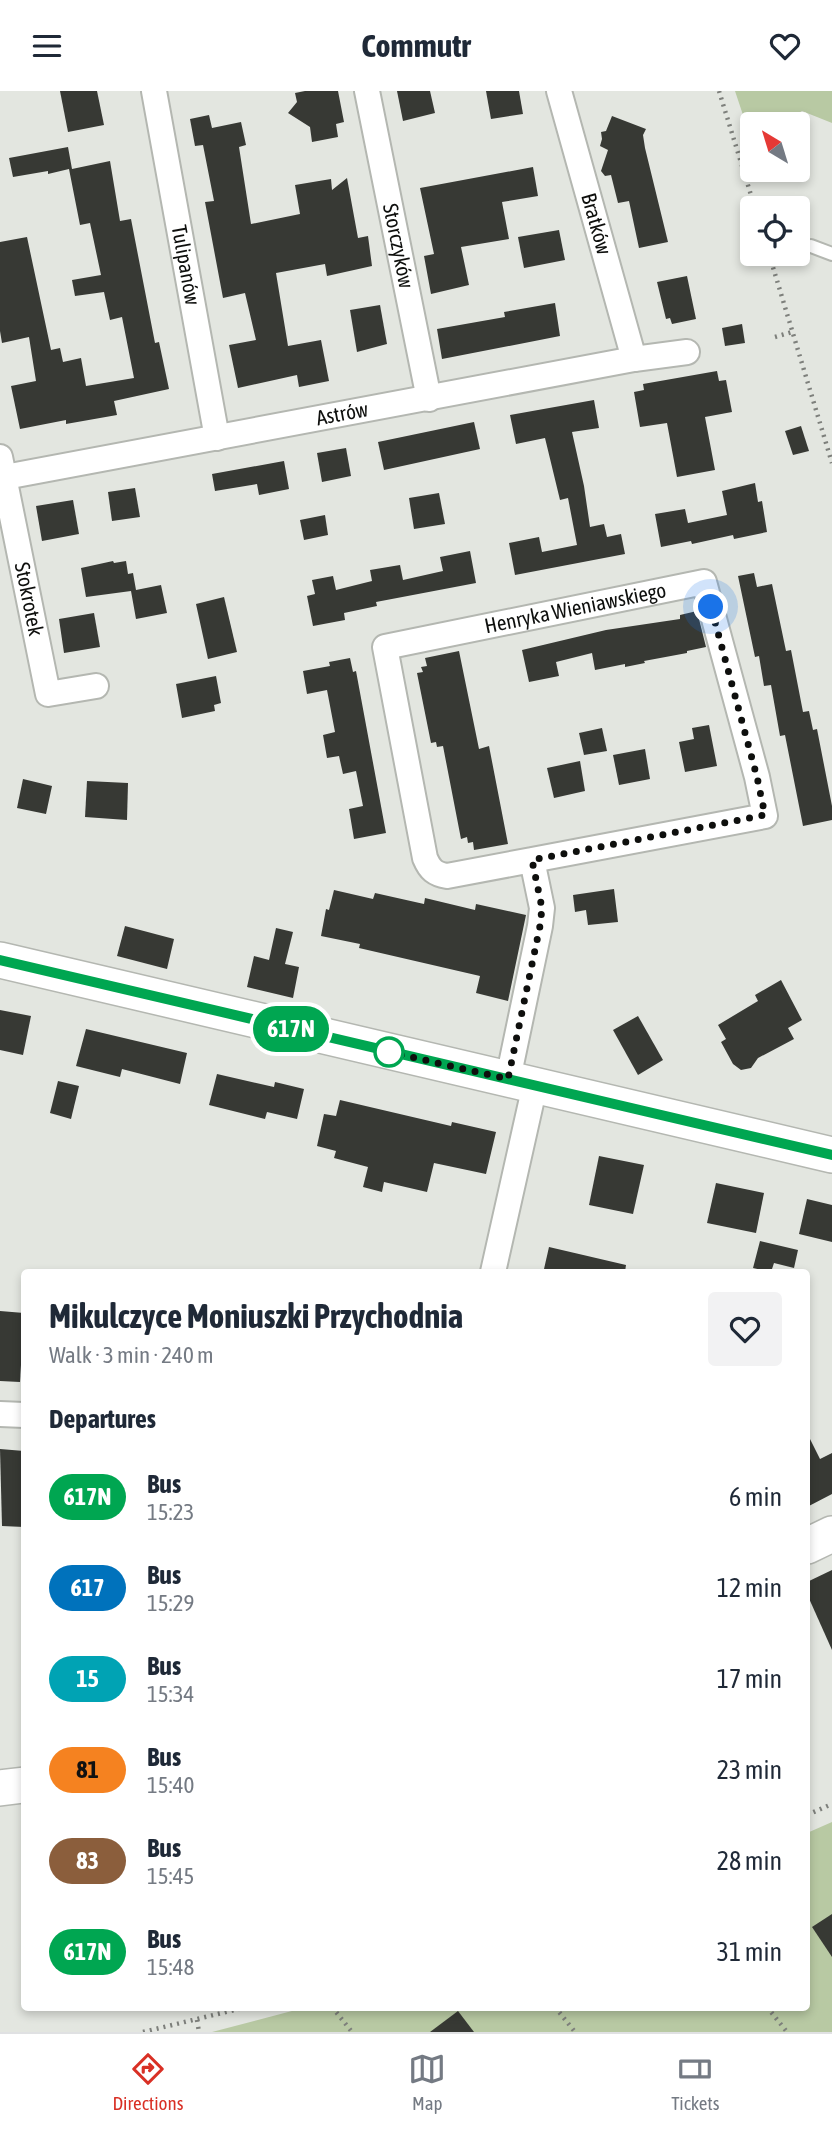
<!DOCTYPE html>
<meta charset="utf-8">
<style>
body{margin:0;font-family:"Asap Condensed",sans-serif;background:#f2f2f3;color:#1f2937;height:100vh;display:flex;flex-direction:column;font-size:26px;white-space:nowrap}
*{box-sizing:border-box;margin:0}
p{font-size:23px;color:#747a83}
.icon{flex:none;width:38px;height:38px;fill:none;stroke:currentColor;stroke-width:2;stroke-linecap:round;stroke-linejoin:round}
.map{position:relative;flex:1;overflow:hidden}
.drawer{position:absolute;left:21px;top:1178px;width:789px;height:742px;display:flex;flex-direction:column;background:#fff;border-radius:7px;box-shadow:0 4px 10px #0003}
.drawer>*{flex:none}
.badge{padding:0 14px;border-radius:23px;font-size:24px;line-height:46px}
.needle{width:46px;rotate:322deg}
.tools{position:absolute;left:740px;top:21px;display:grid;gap:14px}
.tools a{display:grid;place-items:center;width:70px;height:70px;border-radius:7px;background:#fff;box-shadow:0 4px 10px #0003;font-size:35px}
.you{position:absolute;width:35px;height:35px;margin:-18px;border:5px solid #fff;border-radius:50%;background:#1a73e8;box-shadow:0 0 0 10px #1a73e833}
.map>.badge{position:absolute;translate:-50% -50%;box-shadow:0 0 0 4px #fff}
h2{padding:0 28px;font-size:26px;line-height:63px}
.round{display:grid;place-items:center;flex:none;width:74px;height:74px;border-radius:7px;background:#f2f2f3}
.head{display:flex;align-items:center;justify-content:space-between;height:119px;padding:0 28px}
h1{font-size:33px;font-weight:700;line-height:52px}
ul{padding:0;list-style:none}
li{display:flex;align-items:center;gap:21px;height:91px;padding:0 28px}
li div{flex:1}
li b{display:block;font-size:26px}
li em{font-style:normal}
li .badge{min-width:77px;font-weight:700;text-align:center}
header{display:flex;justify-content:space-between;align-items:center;height:91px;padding:0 28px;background:#fff;font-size:32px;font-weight:700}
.tab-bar{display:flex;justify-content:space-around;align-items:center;height:98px;border-top:2px solid #e0e1e3;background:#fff;font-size:19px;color:#747a83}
.tab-bar a{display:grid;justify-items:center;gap:4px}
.tab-bar .selected{color:#d93025}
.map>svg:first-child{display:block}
.green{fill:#b8c9a3}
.building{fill:#373934}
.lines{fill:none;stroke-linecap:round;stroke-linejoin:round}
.lane-casing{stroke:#b4b7b1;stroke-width:16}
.street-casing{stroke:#b4b7b1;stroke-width:28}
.secondary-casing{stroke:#b4b7b1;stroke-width:38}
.path{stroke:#7d7f7b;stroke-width:4.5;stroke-dasharray:2 5;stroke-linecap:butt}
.lane{stroke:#fff;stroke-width:12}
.street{stroke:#fff;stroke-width:24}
.secondary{stroke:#fff;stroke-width:35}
.line-casing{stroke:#fff;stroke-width:16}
.line{stroke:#00a651;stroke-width:10}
.walk{stroke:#0e0f0d;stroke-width:7;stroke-dasharray:0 12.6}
.stop-dot{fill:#fff;stroke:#00a651;stroke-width:3.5}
.labels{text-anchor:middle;stroke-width:7;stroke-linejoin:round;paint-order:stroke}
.street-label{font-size:21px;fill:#0e0f0d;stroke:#f0f3ed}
</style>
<header><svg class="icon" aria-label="menu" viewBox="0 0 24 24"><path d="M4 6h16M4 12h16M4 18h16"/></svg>Commutr<svg class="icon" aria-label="heart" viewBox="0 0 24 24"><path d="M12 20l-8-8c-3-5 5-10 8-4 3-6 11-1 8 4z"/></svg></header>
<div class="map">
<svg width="832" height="1941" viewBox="0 0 832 1941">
<rect width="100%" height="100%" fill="#e3e6e0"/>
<g class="green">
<polygon points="735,0 832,0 832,32 802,20 781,33 752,33 752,51"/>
<polygon points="832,1731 832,1941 212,1941 307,1916 807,1916 807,1742"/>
</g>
<g class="building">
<polygon points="60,0 97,0 104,34 68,41"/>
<polygon points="305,0 338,0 344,31 336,33 338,46 312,51 310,36 288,22 297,11 295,2"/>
<polygon points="397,0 430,0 435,22 403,30"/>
<polygon points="486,0 519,0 523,23 491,28"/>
<polygon points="209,24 212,37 241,31 246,54 239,56 251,133 300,123 295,94 331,88 332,99 347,87 358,147 368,145 372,175 327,185 325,173 276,182 288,255 321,249 329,290 299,296 297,284 238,297 229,254 256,249 245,202 223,207 205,111 214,110 203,54 195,55 190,28"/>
<polygon points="612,25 646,38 643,44 645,57 668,151 639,157 629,110 618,112 611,84 605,85 601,80 608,59 600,55 602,48 601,41 606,40"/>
<polygon points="68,56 72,78 110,70 120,130 131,128 155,252 159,251 169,298 114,310 117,324 66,333 66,329 20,338 11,295 36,290 29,246 2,252 0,240 0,151 27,146 51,259 60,257 63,271 81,267 86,295 134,287 122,226 110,229 104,201 75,205 72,189 101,184 90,132 80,134 69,78 48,83 48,80 13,86 9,67"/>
<polygon points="533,76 538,105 502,111 509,148 461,156 469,194 431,203 424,165 434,163 420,97"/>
<polygon points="559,139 565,169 524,177 518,146"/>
<polygon points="687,185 696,228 672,233 670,227 666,228 657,191"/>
<polygon points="555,212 560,245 442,268 437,238 505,226 504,221"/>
<polygon points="380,214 387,253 357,261 350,219"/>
<polygon points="742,233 745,252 725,255 722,237"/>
<polygon points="717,280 719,290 726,289 732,321 705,326 715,379 677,386 667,332 640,336 634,301 644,299 643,293"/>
<polygon points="594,309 599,337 572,341 584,395 590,436 604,433 607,446 621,443 625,463 515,484 509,452 539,446 542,461 577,454 568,407 560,409 545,347 516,353 510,324"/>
<polygon points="474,331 480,358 384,379 378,351"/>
<polygon points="801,335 809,360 793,364 785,340"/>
<polygon points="346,357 351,385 322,391 317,362"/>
<polygon points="284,370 289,398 259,404 257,393 215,400 212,383"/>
<polygon points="755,392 758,411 762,410 767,441 734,448 733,444 692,453 691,450 661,456 655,423 685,418 688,432 727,424 722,400"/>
<polygon points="135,397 140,426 112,430 108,401"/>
<polygon points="439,402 445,433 414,438 409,407"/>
<polygon points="73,409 79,443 42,450 36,415"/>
<polygon points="325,424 328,444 304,449 300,429"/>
<polygon points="470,460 476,492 376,511 377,515 344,522 345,529 313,535 307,505 315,503 312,489 333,485 336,499 372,490 370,479 400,474 403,489 443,480 440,466"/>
<polygon points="113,470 114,472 126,470 128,483 133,482 136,499 161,494 167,522 136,528 131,500 86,506 81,477"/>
<polygon points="754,482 757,496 772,493 786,560 791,559 803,621 809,620 813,639 817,638 832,715 832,729 803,735 785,644 780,645 771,594 764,595 759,565 755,566 738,485"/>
<polygon points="224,506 237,561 208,568 196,513"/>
<polygon points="697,520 706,556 687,560 687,562 644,570 645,572 625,576 625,573 595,579 592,562 556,571 559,585 529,591 522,559 606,539 680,528 680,524"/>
<polygon points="94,522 100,556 64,562 59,528"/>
<polygon points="459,560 479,658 489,655 508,753 474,759 473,751 468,752 467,746 461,748 443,655 437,656 436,651 431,652 417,582 423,581 421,576 427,575 425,567"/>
<polygon points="350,567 353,581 356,580 386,742 354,748 349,718 363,715 356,680 343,683 339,665 327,667 323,644 335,641 327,599 307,603 303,580 330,575 329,571"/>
<polygon points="216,585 221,612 214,614 215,620 182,627 176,593"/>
<polygon points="709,634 717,675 685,681 679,651 694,648 692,637"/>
<polygon points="602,637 607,660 584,664 579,642"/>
<polygon points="645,658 650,688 619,694 613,664"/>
<polygon points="580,670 585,700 554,707 547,677"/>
<polygon points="23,688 52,695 46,723 17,717"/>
<polygon points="87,690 128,692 127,729 85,726"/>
<polygon points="614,798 618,831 588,834 586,819 575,821 573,804"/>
<polygon points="334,799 373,808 375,802 424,813 425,807 475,819 476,813 526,824 508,910 476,902 480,885 359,857 360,853 321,845 326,818 329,819"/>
<polygon points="125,835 174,848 167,878 117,865"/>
<polygon points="276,837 293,841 285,873 299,876 293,907 247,896 254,865 269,869"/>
<polygon points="781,889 802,929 788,937 794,948 758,967 751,977 741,979 733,973 721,951 726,948 718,934 758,910 755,904"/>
<polygon points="0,919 31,925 23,964 0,959"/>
<polygon points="638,925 663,969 638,984 613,939"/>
<polygon points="86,938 187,962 180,993 122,978 120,986 76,975"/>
<polygon points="217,983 274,996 275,991 304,998 297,1028 267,1021 265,1028 209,1014"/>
<polygon points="58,990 79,995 71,1028 50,1022"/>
<polygon points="340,1009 451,1035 452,1031 496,1041 486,1083 434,1072 427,1101 384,1091 382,1101 363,1096 368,1076 334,1067 336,1060 317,1055 324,1023 336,1025"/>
<polygon points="599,1065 644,1074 633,1123 589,1114"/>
<polygon points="716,1092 764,1102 756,1142 707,1132"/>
<polygon points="807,1108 832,1114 832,1151 799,1143"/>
<polygon points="760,1150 798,1159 794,1177 774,1172 771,1181 753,1177"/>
<polygon points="549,1156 626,1174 625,1181 559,1181 544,1178"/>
<polygon points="0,1220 24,1222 20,1291 0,1290"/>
<polygon points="807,1342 820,1368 832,1362 832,1403 807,1416"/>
<polygon points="0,1358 24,1360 24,1436 2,1435"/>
<polygon points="832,1479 832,1559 807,1503 807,1491"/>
<polygon points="832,1823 832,1866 812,1836"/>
<polygon points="458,1920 474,1941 430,1941"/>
</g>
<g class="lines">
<defs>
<polyline id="lane" points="811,155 832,163"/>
<g id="street">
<path id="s1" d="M154 0 217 347"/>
<path id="s2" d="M367 0 429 308"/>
<path id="s3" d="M559 0 634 268"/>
<path id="s4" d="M0 366 48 603 96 595"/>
<path id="s5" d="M0 387 634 268 687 261"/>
<path id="s6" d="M508 988 540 835 542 817 532 769 447 785C435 783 430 779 425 767L385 556 704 491 757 686 765 725 532 769"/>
<polyline points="493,1181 535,994"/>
<polyline points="0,1323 24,1324"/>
</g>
<g id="secondary">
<polyline points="0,869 832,1064"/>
<polyline points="807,1455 832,1443"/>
<polyline points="0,1697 24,1694"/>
</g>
</defs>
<use href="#lane" class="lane-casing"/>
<use href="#street" class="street-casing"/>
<use href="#secondary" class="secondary-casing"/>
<g class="path">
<polyline points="719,0 755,117"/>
<polyline points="769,163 832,372"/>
<polyline points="775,246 792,241"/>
<polyline points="807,1724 832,1713"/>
<polyline points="332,1916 352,1941"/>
<polyline points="555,1916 575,1941"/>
<polyline points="767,1916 787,1941"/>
<polyline points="197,1929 199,1941"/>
<polyline points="143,1941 247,1916"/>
</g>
<use href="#lane" class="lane"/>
<use href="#street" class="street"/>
<use href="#secondary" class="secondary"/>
</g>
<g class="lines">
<defs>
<polyline id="line" points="0,869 832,1064"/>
</defs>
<use href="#line" class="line-casing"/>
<use href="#line" class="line"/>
<polyline class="walk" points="389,961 508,988 540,835 542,817 532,769 765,724 757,686 711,516"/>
</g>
<circle class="stop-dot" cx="389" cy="961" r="14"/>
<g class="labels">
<g class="street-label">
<text dy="7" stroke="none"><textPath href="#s3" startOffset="138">Bratków</textPath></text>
<text dy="7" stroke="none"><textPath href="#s2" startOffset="158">Storczyków</textPath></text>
<text dy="7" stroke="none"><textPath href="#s1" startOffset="177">Tulipanów</textPath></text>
<text dy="7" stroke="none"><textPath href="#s5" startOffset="348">Astrów</textPath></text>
<text dy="7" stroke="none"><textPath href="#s4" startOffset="145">Stokrotek</textPath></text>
<text dy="7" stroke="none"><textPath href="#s6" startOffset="749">Henryka Wieniawskiego</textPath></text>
</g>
</g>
</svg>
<div class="tools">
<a><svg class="needle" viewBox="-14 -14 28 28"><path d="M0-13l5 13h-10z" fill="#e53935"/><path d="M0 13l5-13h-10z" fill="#747a83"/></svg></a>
<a><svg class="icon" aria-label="locate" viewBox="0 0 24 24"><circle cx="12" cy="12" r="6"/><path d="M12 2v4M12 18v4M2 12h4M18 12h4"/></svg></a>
</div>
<div class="you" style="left:711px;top:516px"></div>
<b class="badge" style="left:291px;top:938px;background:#00a651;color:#fff">617N</b>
<section class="drawer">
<div class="head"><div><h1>Mikulczyce Moniuszki Przychodnia</h1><p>Walk · 3 min · 240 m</p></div><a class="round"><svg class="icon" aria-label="heart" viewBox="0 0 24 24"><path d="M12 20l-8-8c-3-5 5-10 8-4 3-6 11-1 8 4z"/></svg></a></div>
<h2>Departures</h2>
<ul>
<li><span class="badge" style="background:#00a651;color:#fff">617N</span><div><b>Bus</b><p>15:23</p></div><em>6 min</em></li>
<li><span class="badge" style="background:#0072bc;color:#fff">617</span><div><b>Bus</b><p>15:29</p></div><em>12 min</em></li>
<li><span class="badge" style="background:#00a3b4;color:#fff">15</span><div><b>Bus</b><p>15:34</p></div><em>17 min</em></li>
<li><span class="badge" style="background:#f58220;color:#111">81</span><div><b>Bus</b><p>15:40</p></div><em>23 min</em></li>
<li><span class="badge" style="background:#8b5e3c;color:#fff">83</span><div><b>Bus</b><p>15:45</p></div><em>28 min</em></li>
<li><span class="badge" style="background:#00a651;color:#fff">617N</span><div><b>Bus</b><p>15:48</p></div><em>31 min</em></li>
</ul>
</section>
</div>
<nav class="tab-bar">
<a class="selected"><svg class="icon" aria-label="directions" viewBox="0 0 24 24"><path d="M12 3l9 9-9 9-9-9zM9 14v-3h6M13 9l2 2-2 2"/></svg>Directions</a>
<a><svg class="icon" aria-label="map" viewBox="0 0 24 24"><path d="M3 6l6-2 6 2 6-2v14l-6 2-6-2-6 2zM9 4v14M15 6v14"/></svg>Map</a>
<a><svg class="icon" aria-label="tickets" viewBox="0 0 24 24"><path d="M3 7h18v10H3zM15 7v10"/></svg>Tickets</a>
</nav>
